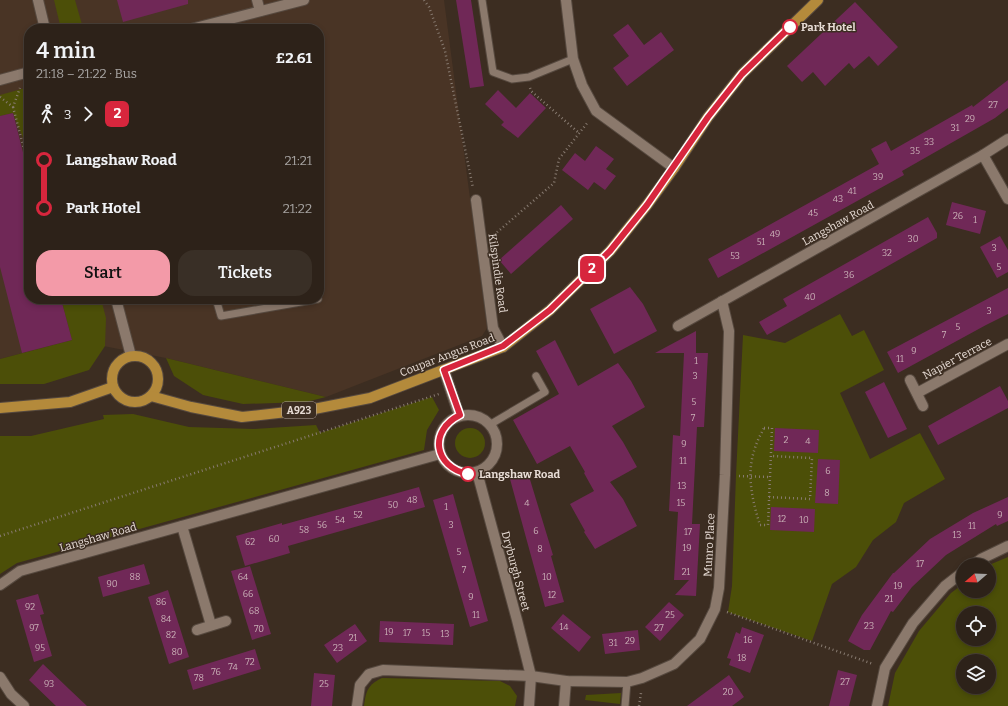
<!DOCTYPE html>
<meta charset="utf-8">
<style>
body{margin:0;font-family:Bitter,serif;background:#392f26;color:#f1f3f6;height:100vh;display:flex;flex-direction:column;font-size:15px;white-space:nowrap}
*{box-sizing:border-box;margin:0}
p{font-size:13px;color:#a7a4a2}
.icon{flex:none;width:22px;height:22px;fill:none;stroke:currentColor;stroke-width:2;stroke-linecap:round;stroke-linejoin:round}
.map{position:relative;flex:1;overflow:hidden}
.drawer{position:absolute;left:24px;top:24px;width:300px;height:280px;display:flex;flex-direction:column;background:#2d2219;border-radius:16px;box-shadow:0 2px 6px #0003,0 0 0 1px #483f38}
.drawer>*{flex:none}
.badge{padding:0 8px;border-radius:6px;font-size:14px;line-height:26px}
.needle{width:26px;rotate:251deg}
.fabs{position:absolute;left:956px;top:558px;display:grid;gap:8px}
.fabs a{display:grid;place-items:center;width:40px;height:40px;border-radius:50%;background:#2d2219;box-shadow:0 2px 6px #0003,0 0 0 1px #483f38;font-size:20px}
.map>.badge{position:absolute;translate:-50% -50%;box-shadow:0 0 0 2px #fff}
.legs{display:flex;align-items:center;gap:6px;height:44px;padding:0 12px;font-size:13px}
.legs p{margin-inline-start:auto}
.head{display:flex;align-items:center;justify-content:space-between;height:68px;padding:0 12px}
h1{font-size:22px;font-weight:600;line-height:30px}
.button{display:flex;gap:8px;margin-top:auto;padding:8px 12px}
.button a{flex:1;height:46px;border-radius:16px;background:#f39aa8;color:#111;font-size:16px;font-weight:600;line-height:46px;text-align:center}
.button a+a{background:#392f26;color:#f1f3f6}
ul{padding:0 12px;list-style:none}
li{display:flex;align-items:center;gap:14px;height:48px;font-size:15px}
li i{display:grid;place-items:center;width:6px;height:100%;margin:0 5px;background:currentColor}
li i::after{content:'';width:10px;height:10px;margin:-5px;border:3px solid;border-radius:50%;background:#2d2219}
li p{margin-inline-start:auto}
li:first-child i{background:linear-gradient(#0000 50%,currentColor 0)}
li:last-child i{background:linear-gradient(currentColor 50%,#0000 0)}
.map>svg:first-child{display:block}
.built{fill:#493425;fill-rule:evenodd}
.green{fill:#4c4f08;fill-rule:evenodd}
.building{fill:#702857}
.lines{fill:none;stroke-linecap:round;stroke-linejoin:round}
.lane-casing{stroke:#56493f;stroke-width:9}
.street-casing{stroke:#56493f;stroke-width:12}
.primary-casing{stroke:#56493f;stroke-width:12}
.path{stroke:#887b71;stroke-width:2.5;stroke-dasharray:1 3;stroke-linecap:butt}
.lane{stroke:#8b796c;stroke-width:7}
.street{stroke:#8b796c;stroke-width:10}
.primary{stroke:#b48a3b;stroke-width:10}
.line-1-casing{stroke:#fff;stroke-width:9}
.line-1{stroke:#d7263d;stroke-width:6}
.stop-1-dot{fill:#fff;stroke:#d7263d;stroke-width:2}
.labels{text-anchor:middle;stroke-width:3;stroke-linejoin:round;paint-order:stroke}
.number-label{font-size:9px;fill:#c9afb6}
.shield{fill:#3c2d21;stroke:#b4a89f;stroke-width:1}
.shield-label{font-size:10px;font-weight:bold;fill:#e7dcd5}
.stop-label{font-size:11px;font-weight:bold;fill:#e7dcd5;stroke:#3c2d21;text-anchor:start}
.street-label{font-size:11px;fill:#e7dcd5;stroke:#3c2d21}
</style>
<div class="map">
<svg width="1008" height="706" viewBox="0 0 1008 706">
<rect width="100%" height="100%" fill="#3c2d21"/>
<path class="built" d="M0 0H444L487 328 482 336 326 397 166 358 72 340 0 359ZM29 29H319V299H29Z"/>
<g class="green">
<polygon points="54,0 75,0 83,28 61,29"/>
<polygon points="29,87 29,136 23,138 13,113 0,116 0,95"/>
<polygon points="61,299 101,299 106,318 105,346 89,370 44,384 0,384 0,359 72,340"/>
<polygon points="840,314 852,336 864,330 884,370 840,393 870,459 920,433 945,479 904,503 896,522 873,540 856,567 832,584 812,641 728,612 732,586 736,475 743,335 785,343"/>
<polygon points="166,358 326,397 306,402 243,404 203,395 174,376"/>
<polygon points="432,397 439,410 427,430 424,450 17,563 0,574 0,436 31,436 104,419 103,415 133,414 189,427 254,429 316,425 320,433"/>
<circle cx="470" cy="443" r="15"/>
<path d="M1008 557V706H888L895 673 919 631 951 593 963 584V591H989V565ZM963 613H989V639H963ZM963 661H989V687H963Z"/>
<path d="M382 678 500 681 510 686 517 696 515 706H364C366 690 368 685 382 678Z"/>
<polygon points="621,693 620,704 585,700 586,695"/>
</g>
<g class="building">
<polygon points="117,0 188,0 188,4 123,22"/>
<polygon points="456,0 471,0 484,86 470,88"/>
<polygon points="855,2 898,47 878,66 869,56 854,69 849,63 825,86 813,72 802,82 787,66"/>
<polygon points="628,24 644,45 661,32 674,50 627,86 613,68 629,56 613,35"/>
<polygon points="1008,80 1008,108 995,118 902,171 904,175 718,278 708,259 879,164 871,149 886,141 891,151 972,105 973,107"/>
<polygon points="498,90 516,108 530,93 546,108 518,138 501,125 504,122 485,104"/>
<polygon points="13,113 29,176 29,299 61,299 72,340 22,353 0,267 0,116"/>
<polygon points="596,146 614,159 606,169 616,176 605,190 594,182 588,190 562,170 575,153 585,161"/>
<polygon points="952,202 986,211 980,234 946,225"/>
<polygon points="561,205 573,219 511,274 499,260"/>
<polygon points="928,217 937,233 937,238 767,335 759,322 787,306 783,299"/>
<polygon points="1000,236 1008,250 1008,272 997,278 980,247"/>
<polygon points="630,287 643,304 657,331 614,354 590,309"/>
<polygon points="1008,288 1008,314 986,325 898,373 887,352"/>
<polygon points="696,331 696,353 708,353 704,427 697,427 692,524 700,524 696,596 675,595 689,580 674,580 678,512 669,511 673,435 680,436 684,353 655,353"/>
<polygon points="555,340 578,386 618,363 631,381 645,407 612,426 623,442 637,467 610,482 623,499 637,526 595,549 584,532 585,531 570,504 594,491 584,473 585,472 570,446 537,464 513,420 559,394 536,351"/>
<polygon points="884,382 907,429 888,438 865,392"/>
<polygon points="1000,386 1008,401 1008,408 938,445 928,426"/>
<polygon points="775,428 819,430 818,453 774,451"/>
<polygon points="818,459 840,460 838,504 815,503"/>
<polygon points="528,473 553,555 551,556 564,602 545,607 510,479"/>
<polygon points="419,487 425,507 288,546 290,553 245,566 236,536 282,523 282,525"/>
<polygon points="453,494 488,621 470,627 433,500"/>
<polygon points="1008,497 1008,521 997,526 996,524 946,555 912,587 893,612 891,611 870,650 864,650 848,641 862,615 893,573 894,573 930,539 973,513"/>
<polygon points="771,507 815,509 814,532 770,530"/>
<polygon points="144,564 150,584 103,597 98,577"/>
<polygon points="250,566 271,634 252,640 231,571"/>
<polygon points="168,590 189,657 169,664 148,597"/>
<polygon points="38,594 44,614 40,615 52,656 34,662 16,600"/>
<polygon points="669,602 684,615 660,641 645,627"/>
<polygon points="563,614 591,637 579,652 551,628"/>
<polygon points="380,621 454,624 453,645 379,642"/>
<polygon points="355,624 367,641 337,663 324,645"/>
<polygon points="742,627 764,635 750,673 729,665 731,659 727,658 736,632 740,634"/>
<polygon points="638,630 640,650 605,654 602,634"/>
<polygon points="255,649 261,669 193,690 187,670"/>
<polygon points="43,664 69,689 87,706 56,706 29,680"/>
<polygon points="838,670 857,675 849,706 829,706"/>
<polygon points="314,673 335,675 332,706 311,706"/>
<polygon points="729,675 744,697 732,706 687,706"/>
</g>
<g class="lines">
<defs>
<g id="lane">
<polyline points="482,0 493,72 512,79 529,77 573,59"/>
<polyline points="216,299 221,316 318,299"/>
<polyline points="491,424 545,392 536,376"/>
<polyline points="625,706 627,682"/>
</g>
<g id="street">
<polyline points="38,0 45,29"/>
<polyline points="257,0 260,11"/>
<polyline points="566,0 573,59 582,85 596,111 674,168"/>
<polyline points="191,29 304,0"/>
<polyline points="0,80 29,72"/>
<polyline points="983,155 1008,199"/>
<polyline points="476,200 493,328 503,347"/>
<polyline points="116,299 131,356"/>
<polyline points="678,326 983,155 1008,139"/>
<polyline points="444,370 459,415"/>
<polyline points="910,380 923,406"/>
<polyline points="917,393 1008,344"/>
<circle cx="468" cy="444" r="29"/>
<polyline points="477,472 517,620 531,676 529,706"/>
<polyline points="182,526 211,625"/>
<polyline points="973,565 981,559 1008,546"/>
<polyline points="0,585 20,571 440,454"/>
<polyline points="197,630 226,621"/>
<polyline points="0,677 11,694 24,706"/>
<polyline points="357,706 360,685 369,674 383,670 531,676 566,681 627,682 642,678 674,664 700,639 715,609 719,588 725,475 729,331 722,301"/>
<polyline points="564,706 566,681"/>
<polyline points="877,706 885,668 913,623 945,586 963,572"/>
</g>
<g id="primary">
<circle cx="135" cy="379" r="23"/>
<polyline points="151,396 191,407 242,417 314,409 370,398 503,347 550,310 610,251 647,205 674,168 708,117 742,74 818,0"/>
<polyline points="0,408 70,402 113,387"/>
</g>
</defs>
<use href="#lane" class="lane-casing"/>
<use href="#street" class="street-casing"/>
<use href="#primary" class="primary-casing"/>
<g class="path">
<polyline points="424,0 429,7 445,51 473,188"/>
<polyline points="530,88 531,91 579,133"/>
<polyline points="0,97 13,107 20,88"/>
<polyline points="13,107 29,168"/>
<polyline points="494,235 554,183 559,159 588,122"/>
<path d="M764 428H772L768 525H760C752 500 746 473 755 448 757 441 761 434 764 428Z"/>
<polyline points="739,476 770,477"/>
<polyline points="769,497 810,499 812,458 771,456"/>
<polyline points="0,536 439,394"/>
<polyline points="727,612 873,664"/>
<polyline points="639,706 641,693"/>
</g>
<use href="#lane" class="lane"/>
<use href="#street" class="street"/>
<use href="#primary" class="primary"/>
</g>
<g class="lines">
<defs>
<path id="line-1" d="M468 474C434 467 428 431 460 415L444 370 503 346 550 310 610 251 647 205 708 117 742 74 790 27"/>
</defs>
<use href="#line-1" class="line-1-casing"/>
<use href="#line-1" class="line-1"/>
</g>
<g class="stop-1-dot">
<circle cx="790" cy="27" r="7"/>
<circle cx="468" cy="474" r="7"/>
</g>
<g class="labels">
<g class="number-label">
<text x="993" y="108">27</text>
<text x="970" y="122">29</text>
<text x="955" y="131">31</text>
<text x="929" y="145">33</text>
<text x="915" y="154">35</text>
<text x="878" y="180">39</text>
<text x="852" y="194">41</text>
<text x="838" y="202">43</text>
<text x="813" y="216">45</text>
<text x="958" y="219">26</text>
<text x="975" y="223">1</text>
<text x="775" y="237">49</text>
<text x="913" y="242">30</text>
<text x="761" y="245">51</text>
<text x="994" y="251">3</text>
<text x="887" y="256">32</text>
<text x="735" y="259">53</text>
<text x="999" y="270">5</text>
<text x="849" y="278">36</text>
<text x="810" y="300">40</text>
<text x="989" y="314">3</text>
<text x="958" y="330">5</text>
<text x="944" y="338">7</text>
<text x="914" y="354">9</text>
<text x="900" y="362">11</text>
<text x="696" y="364">1</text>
<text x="695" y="379">3</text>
<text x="694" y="405">5</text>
<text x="693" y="421">7</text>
<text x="786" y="443">2</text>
<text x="808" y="444">4</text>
<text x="684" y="447">9</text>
<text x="683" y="464">11</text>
<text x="828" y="474">6</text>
<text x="682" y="489">13</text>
<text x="827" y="496">8</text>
<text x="412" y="503">48</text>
<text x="527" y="506">4</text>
<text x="681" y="506">15</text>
<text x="393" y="508">50</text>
<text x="446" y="510">1</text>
<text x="358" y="518">52</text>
<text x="1000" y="518">9</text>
<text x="782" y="522">12</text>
<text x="340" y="523">54</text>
<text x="804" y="523">10</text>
<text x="322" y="528">56</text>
<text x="451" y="528">3</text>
<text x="972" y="529">11</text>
<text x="304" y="533">58</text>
<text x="536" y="534">6</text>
<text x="688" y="535">17</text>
<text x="957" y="538">13</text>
<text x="274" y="542">60</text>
<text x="250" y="545">62</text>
<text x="687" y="551">19</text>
<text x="540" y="552">8</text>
<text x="459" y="555">5</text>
<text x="920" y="567">17</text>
<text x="464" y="573">7</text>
<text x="686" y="575">21</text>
<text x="135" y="580">88</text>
<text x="243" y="580">64</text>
<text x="547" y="580">10</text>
<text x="112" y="587">90</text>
<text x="898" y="589">19</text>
<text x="248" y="597">66</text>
<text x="552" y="598">12</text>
<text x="471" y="600">9</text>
<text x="889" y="602">21</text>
<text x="161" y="605">86</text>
<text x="30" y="610">92</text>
<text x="254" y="614">68</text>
<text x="476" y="618">11</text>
<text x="670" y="618">25</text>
<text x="166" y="622">84</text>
<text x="869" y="629">23</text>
<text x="564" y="630">14</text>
<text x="34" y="631">97</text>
<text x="659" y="631">27</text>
<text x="259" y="632">70</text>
<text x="389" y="635">19</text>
<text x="407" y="636">17</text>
<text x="426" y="636">15</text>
<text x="445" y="637">13</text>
<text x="171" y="638">82</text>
<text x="353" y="641">21</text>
<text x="748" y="643">16</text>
<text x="630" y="644">29</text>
<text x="613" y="646">31</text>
<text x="40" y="651">95</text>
<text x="338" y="651">23</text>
<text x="177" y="655">80</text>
<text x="742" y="661">18</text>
<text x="250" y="665">72</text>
<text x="233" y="670">74</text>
<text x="216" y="675">76</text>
<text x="199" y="681">78</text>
<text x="845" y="685">27</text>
<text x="49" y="687">93</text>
<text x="324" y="687">25</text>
<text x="728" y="695">20</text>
</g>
<rect class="shield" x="282" y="402" width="34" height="16" rx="3"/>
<g class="shield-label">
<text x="299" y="414">A923</text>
</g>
<g class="stop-label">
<text x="801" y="31">Park Hotel</text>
<text x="479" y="478">Langshaw Road</text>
</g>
<g class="street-label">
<text transform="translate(838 223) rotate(-29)" y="4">Langshaw Road</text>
<text transform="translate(498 273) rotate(82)" y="4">Kilspindie Road</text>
<text transform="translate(447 355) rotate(-21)" y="4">Coupar Angus Road</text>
<text transform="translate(957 358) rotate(-28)" y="4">Napier Terrace</text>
<text transform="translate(98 537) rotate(-16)" y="4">Langshaw Road</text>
<text transform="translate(709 545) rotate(-87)" y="4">Munro Place</text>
<text transform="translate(516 571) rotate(75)" y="4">Dryburgh Street</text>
</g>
</g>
</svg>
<div class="fabs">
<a><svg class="needle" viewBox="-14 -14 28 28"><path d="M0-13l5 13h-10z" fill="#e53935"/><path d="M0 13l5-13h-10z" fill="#a7a4a2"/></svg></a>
<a><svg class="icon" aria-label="locate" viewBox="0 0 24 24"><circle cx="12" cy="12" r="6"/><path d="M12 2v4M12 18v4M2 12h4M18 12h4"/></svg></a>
<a><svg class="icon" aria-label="layers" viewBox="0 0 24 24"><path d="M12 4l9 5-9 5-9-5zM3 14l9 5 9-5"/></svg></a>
</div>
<b class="badge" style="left:592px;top:269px;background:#d7263d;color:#fff">2</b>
<section class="drawer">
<div class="head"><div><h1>4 min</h1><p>21:18 – 21:22 · Bus</p></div><b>£2.61</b></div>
<div class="legs"><svg class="icon" aria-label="walk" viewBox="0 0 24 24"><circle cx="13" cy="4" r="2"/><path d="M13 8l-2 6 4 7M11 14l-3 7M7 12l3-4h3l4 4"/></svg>3<svg class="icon" aria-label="forward" viewBox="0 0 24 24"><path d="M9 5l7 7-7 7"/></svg><b class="badge" style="background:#d7263d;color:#fff">2</b></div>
<ul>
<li><i style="color:#d7263d"></i><b>Langshaw Road</b><p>21:21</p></li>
<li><i style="color:#d7263d"></i><b>Park Hotel</b><p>21:22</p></li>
</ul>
<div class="button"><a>Start</a><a>Tickets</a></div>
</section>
</div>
